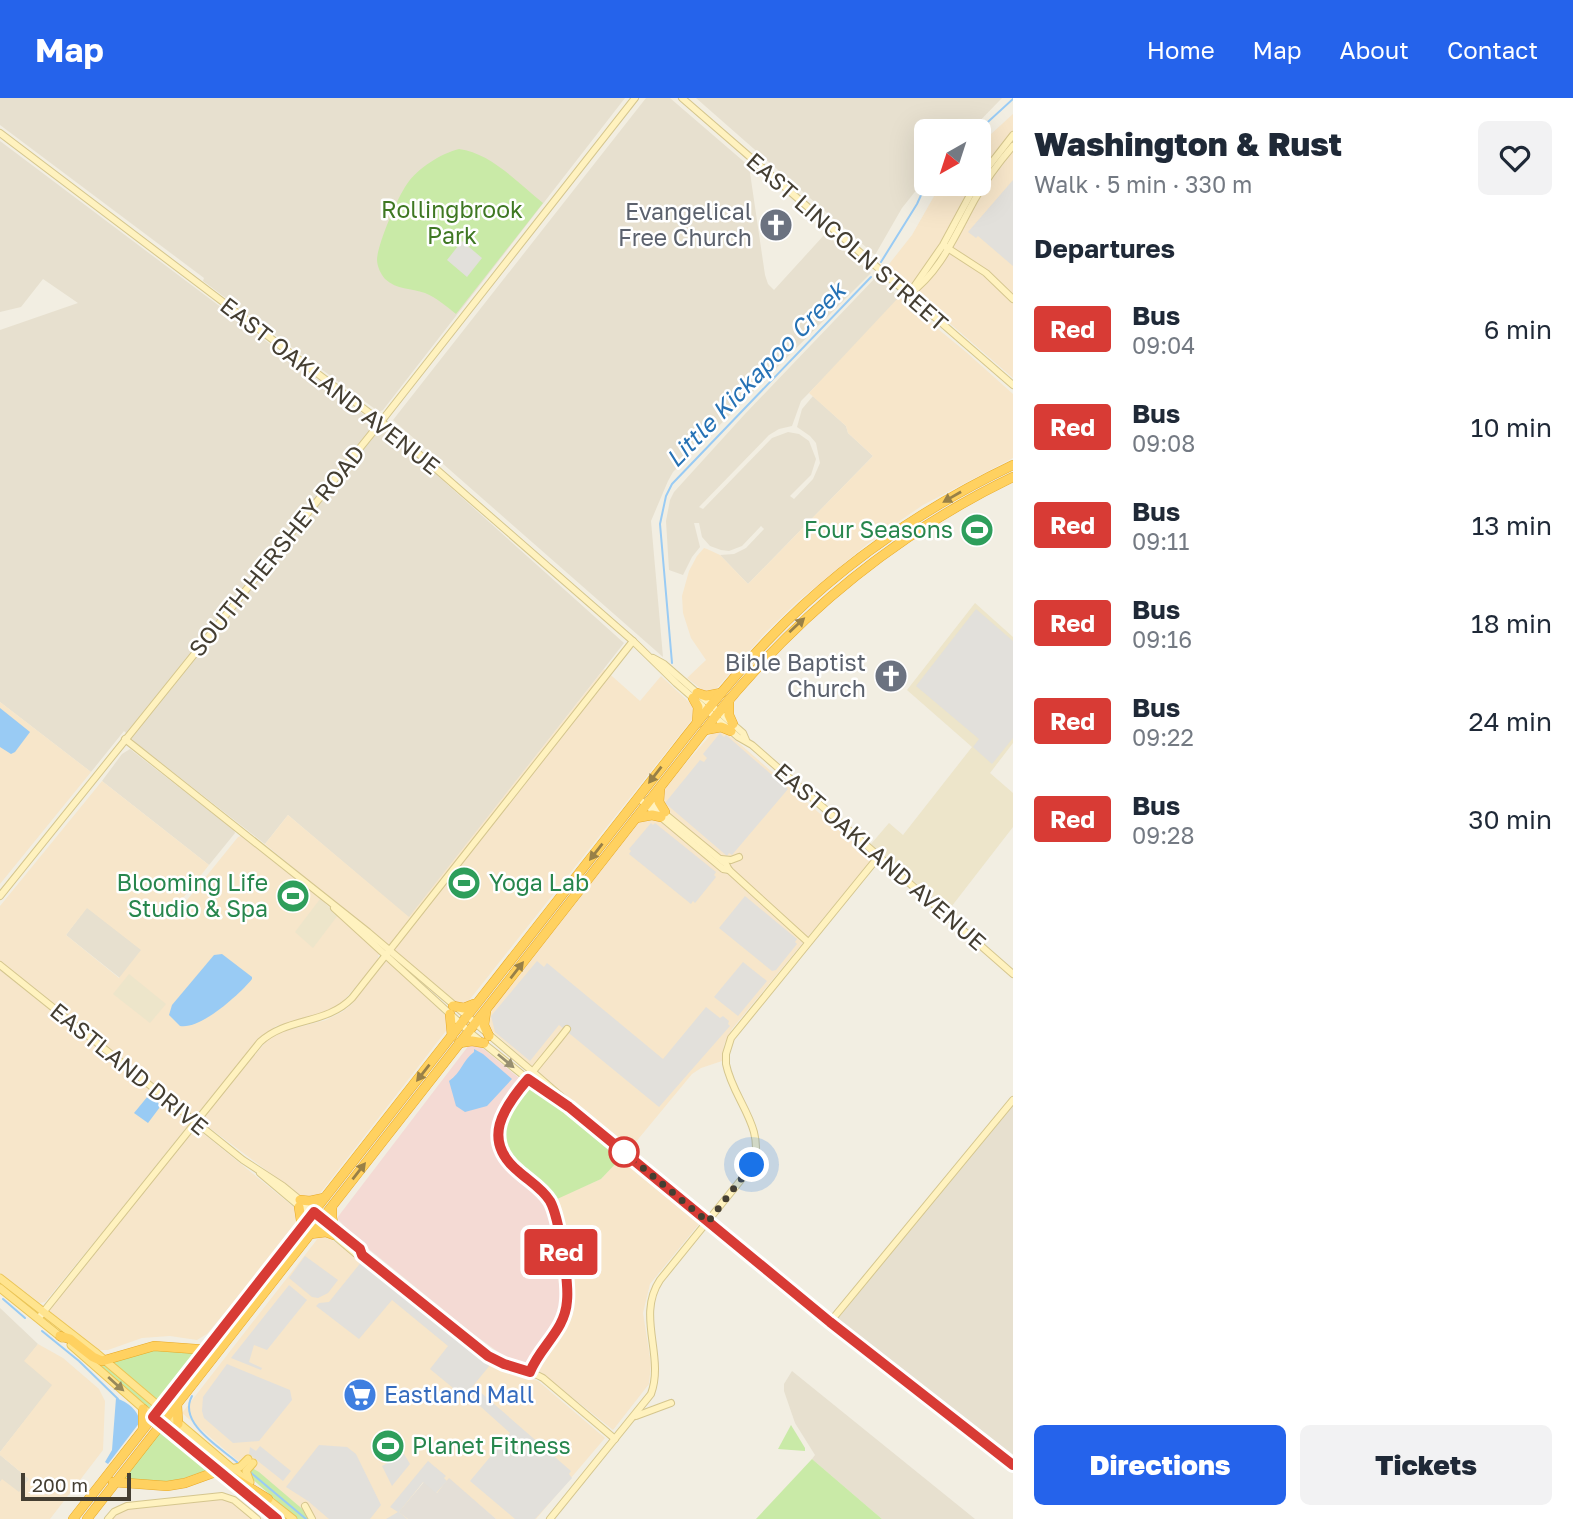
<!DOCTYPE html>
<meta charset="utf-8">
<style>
body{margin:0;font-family:"Golos Text",sans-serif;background:#f2f2f3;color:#1f2937;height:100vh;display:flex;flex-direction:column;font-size:26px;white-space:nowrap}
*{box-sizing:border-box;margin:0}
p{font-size:23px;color:#747a83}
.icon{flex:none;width:38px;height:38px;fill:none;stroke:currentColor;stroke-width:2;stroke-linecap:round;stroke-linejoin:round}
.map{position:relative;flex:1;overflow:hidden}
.sheet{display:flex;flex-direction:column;background:#fff;width:560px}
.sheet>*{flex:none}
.badge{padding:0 14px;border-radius:5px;font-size:24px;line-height:46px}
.needle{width:46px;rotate:219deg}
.controls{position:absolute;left:914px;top:21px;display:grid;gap:14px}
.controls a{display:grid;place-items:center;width:77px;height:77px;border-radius:10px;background:#fff;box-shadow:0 7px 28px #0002;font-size:35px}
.scale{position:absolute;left:21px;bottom:18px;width:110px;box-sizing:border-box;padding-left:7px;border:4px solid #443e32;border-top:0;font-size:19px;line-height:24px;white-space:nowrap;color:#443e32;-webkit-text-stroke:5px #fff;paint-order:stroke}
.you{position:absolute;width:35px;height:35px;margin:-18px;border:5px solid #fff;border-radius:50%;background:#1a73e8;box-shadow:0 0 0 10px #1a73e833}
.map>.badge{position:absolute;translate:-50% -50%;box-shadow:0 0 0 4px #fff}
h2{padding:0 21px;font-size:26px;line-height:63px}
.round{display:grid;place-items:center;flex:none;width:74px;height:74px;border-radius:10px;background:#f2f2f3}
.summary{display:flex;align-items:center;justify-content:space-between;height:119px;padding:0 21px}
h1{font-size:33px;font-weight:800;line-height:52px}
.button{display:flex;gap:14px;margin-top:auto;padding:14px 21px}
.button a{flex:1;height:80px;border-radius:10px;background:#2563eb;color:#fff;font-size:28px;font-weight:800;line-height:80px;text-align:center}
.button a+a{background:#f2f2f3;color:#1f2937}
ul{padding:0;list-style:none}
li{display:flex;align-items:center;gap:21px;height:98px;padding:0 21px}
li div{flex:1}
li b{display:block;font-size:26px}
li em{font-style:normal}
li .badge{min-width:77px;font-weight:700;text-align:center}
header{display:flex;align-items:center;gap:42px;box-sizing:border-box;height:98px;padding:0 35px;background:#2563eb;color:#fff}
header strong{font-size:33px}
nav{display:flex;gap:38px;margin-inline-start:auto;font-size:24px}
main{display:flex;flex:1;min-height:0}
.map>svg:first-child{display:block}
.residential{fill:#e7e0cf}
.commercial{fill:#f7e6ca;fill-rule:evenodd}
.industrial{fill:#e4dfd7}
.education{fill:#ede5ca}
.medical{fill:#f4dad4}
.green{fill:#c9eaa7}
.parking{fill:#e2e0db}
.water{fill:#99cbf4}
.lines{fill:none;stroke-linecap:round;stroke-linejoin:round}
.stream{stroke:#99cbf4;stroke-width:2}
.secondary-casing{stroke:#d5c68e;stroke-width:8}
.primary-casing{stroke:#ebc557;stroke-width:9}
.highway-casing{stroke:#e7a927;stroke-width:10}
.secondary{stroke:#fff2bf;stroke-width:6}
.primary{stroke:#ffe48e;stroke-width:7}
.highway{stroke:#ffd160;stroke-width:9}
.oneway{fill:#988047}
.oneway2{fill:#988f71}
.oneway3{fill:#98895b}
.line-casing{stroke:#fff;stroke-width:16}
.line{stroke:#d83b35;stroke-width:10}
.walk{stroke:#443e32;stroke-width:7;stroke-dasharray:0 12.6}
.stop-dot{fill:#fff;stroke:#d83b35;stroke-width:3.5}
.labels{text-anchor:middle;stroke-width:5;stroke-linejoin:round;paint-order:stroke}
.park-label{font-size:23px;fill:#3f7823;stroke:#fff}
.worship-label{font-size:23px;fill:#5b616d;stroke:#fff;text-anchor:end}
.street-label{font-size:23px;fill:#443e32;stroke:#fff}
.leisure-label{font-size:23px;fill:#27864d;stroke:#fff;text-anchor:end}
.shop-label{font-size:23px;fill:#366cbe;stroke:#fff;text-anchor:start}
.water-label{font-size:24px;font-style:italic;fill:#2672b5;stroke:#fff}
</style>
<header>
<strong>Map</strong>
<nav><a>Home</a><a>Map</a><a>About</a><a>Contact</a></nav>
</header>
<main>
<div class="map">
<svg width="1013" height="1421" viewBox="0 0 1013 1421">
<rect width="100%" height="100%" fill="#f2eee2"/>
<g class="residential">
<polygon points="0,0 625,0 383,312 379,314 203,183 204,180 0,27"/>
<polygon points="646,0 670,0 749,68 765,177 768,186 774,192 825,136 871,175 673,374 668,383 651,423 663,559 393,322"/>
<polygon points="696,0 1002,0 970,33 926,33 926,80 902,110 875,157"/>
<polygon points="0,43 371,322 419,361 624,545 409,820 288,717 265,746 137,646 124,633 91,674 0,604 0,232 78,205 43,181 21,209 0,214"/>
<polygon points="876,179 899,199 882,221 801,303 792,328 779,331 769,337 699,409 703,411 772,340 788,334 799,336 809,343 816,361 811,377 790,398 794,401 813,381 820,365 816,345 810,338 797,329 802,311 813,298 846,328 848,335 873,358 748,486 720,457 734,456 746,450 764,431 761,428 742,448 729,453 721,452 710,448 702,439 699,425 694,425 700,449 692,459 683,477 669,472 666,423 670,402 674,394 744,317"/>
<polygon points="130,651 234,732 235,735 209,767 102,683 122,656"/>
<polygon points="87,809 142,852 120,880 66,837"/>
<polygon points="1013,1006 1013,1363 849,1235 836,1222"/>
<polygon points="0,1210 38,1246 25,1263 53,1287 0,1354"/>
<polygon points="792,1273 975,1421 882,1421 812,1361 815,1357 795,1325 784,1293 784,1286"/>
<polygon points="0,1357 29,1381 19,1395 2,1382 0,1384"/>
</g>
<g class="commercial">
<polygon points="1013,16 1013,280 886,170 912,137 941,86 978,86 978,48"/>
<polygon points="899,199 966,254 1013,296 1013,360 923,407 876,439 797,504 766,534 716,591 705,594 687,580 706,562 691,540 683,515 682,498 689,473 697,458 704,450 707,451 720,457 748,486 873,358 848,335 846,328 809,295"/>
<polygon points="604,571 640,603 661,578 692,607 694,619 467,905 455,905 265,746 288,717 409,819"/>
<polygon points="0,604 91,674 0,786"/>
<polygon points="714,633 727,636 740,646 872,761 732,931 724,947 722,963 701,970 692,976 630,1051 626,1052 490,931 489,915 640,723 672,681"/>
<path d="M102 683 209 767 172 814 175 817 238 739 241 738 318 799 379 855 377 864 339 908 322 917 276 928 259 940 197 1016H192L0 863V808ZM87 810 141 852 119 880 66 837Z"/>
<polygon points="388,863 447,919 449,929 318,1098 302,1099 203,1025 202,1020 269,940 281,934 326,922 342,914 351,907 384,864"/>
<polygon points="0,872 151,992 187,1022 189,1026 100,1137 45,1204 40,1205 0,1175"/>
<polygon points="194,1031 199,1032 295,1110 297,1127 207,1236 197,1242 170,1238 142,1240 108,1252 98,1252 48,1212"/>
<polygon points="620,1061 699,1126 650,1186 643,1215 651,1266 649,1286 613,1332 538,1272 527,1267 530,1258 551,1231 561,1201 547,1110 553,1102 601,1081"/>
<polygon points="322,1135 362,1163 490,1267 538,1283 605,1340 536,1421 496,1421 449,1381 437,1395 423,1384 400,1414 408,1421 306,1421 182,1315"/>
<polygon points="38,1246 63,1260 99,1291 105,1303 103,1352 50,1421 0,1421 0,1384 2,1381 19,1394 29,1381 0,1357 0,1354 52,1287 24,1263"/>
<polygon points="223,1400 233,1404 254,1421 111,1421 124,1411"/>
</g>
<polygon class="industrial" points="449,1380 496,1421 408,1421 399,1414 424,1384 437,1395"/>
<g class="education">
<polygon points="975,505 1013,539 1013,645 990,675 1013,695 1013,729 948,813 871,746 889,725 903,737 972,649 907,592"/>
<polygon points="320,801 338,817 313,850 295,834"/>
<polygon points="129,876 166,906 150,925 113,896"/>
</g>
<polygon class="medical" points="469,947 479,948 485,952 519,980 501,1004 495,1017 493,1028 494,1045 501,1064 542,1103 550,1119 561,1201 551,1231 531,1258 527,1267 509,1262 472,1235 354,1139 337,1120"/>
<g class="green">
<path d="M459 51C491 55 518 85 543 105L456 216C446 208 437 200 425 195 411 190 397 192 385 181 381 176 377 169 377 161 378 146 397 100 407 86 418 70 440 56 459 51Z"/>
<path d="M529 989 554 1006 620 1061 601 1081 555 1102C543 1086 523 1074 512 1058 495 1034 511 1006 529 989Z"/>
<polygon points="145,1252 198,1255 159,1304 111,1263"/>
<polygon points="103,1265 147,1303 152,1309 152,1313 100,1269"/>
<polygon points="169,1323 171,1323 225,1369 216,1369 171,1331"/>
<polygon points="791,1327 805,1350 805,1353 778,1351"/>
<polygon points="162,1331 210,1371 170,1385 123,1382"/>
<polygon points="812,1361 882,1421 756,1421"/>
<polygon points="252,1370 259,1374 307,1415 310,1421 297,1421 248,1377 248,1373"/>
</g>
<g class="parking">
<polygon points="1013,82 1013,168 978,138 976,140 968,134"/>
<polygon points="462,143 482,160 467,179 447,162"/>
<polygon points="976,511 1013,543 1013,640 992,666 973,649 979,641 916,588"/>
<polygon points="720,635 724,639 726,637 788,691 732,757 729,755 727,758 665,705 700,662 704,664 707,660 703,656"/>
<polygon points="651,725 653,727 655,725 716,774 714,777 716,779 695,805 693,803 691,806 629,756 631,753 629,751"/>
<polygon points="745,798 797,841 795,844 797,846 776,872 772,873 719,830"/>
<polygon points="537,863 544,869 547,865 663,961 706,909 720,920 723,918 729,923 728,926 730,928 659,1009 559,927 530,963 495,934 491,918"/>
<polygon points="743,864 767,883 738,918 714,899"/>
<polygon points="305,1158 338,1182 328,1195 318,1200 312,1199 289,1180"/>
<polygon points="362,1163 490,1267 464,1299 430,1271 448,1248 392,1202 359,1241 316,1208 319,1205 329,1204"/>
<polygon points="289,1187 307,1202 267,1252 254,1247 249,1264 262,1270 261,1272 231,1260"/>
<polygon points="227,1266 290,1292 292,1302 259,1343 233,1345 204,1320 202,1313 203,1299"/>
<polygon points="478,1292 571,1373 569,1376 572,1380 535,1421 515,1421 470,1383 510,1335 471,1300"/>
<polygon points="319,1347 347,1349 356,1356 381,1407 370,1421 329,1421 308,1403 286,1389"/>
<polygon points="260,1348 291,1373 283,1383 249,1356 250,1349 256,1353"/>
<polygon points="404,1356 410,1366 392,1388 382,1368"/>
<polygon points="428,1363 446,1378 444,1380 447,1383 436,1395 423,1384 399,1414 407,1421 386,1421 398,1414 390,1409"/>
</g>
<g class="water">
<polygon points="0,610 30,634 15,654 11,656 0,649"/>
<path d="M222 856 252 879V881C240 896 200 932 180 928L169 917 172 907 214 857Z"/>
<path d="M474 951 483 956 512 981 487 1008 465 1014 456 1008 449 983C461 975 463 962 474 954Z"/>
<polygon points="148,998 158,1004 160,1009 148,1025 134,1015"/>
<path d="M116 1300C128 1304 138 1312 140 1324L108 1366 105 1364 112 1352Z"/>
</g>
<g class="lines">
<g class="stream">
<polyline points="978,33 1013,1"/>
<polyline points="881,164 917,106 926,86"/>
<polyline points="672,565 660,426 666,398 672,386 871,179"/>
<polyline points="3,1201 25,1220"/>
<polyline points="42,1233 79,1263 118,1301"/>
<path d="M192 1298C177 1325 221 1350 238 1365"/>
<polyline points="250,1374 306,1421"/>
</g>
<defs>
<g id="secondary">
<polyline points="682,0 1013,287"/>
<polyline points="0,35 388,329 633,543 676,585 738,639 752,647 1013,876"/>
<polyline points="978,82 1013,37"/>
<polyline points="946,149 986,175 1013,201"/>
<polyline points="909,196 943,147 976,86"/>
<path d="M908 197C941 174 956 135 975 101 986 82 999 64 1013 48"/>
<polyline points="653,560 664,566 743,635 746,642"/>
<polyline points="125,641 368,834 533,974 564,1001 569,1009 830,1224 1013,1367"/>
<polyline points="638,700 723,771 729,772"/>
<polyline points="648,702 726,766 729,772 808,844"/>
<polyline points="721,761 731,762 739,759"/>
<polyline points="0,798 376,330 635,0"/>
<polyline points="334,810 472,936 534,986 569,1008"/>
<polyline points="0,867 243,1062 283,1088 360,1151 362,1157"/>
<path d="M260 1075 356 1156 362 1157 488 1258C505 1269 526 1270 543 1280L615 1341"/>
<path d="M41 1217 260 944C287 919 326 927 352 900L633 543"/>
<polyline points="830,1224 1013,1002"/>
<path d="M530 1274C540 1248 564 1233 567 1203 569 1184 559 1119 550 1103 532 1072 484 1064 502 1016 507 1003 518 993 527 981 540 964 554 948 567 931"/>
<polyline points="636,1318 671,1305"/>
<polyline points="305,1408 312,1421"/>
<polyline points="108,1421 114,1414 127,1408 222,1398 234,1402 257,1421"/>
<path d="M550 1421 651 1296C665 1258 636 1218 660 1182L753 1067C766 1029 733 1002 726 966V956L731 940 879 758"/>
</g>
<g id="primary">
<polyline points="0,1180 95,1254 248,1384"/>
<polyline points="0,1190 62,1240"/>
<polyline points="71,1247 161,1326 276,1421"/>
<polyline points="231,1371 240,1369 248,1361"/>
<polyline points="250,1384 246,1373 253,1365"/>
<polyline points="265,1399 293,1421"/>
</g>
<g id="highway">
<polyline points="697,595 706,598 721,595"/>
<polyline points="693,600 698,609 697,625"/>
<polyline points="729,602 729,617 733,626"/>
<polyline points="705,632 721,629 731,633"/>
<polyline points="660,690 659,704 665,714"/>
<polyline points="636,720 652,717 661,719"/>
<polyline points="453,908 464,910 474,906"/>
<polyline points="486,913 484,927 489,938"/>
<polyline points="450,916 452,938"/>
<polyline points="459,945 472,943 484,945"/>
<polyline points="300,1102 310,1103 324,1100"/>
<polyline points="299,1109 302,1129"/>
<polyline points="332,1109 332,1120 335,1131"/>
<polyline points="310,1136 326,1134 334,1137"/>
<polyline points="60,1238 70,1241 93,1259 102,1263 154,1248 209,1252"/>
<polyline points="177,1307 178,1326"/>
<polyline points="143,1311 143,1330"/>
<polyline points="113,1384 167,1388 185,1385 221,1372 268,1401"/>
<path d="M73 1421 670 659C701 619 732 580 766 544 836 470 921 411 1013 367"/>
<path d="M87 1421 715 619C797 517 895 436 1013 379"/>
</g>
</defs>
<use href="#secondary" class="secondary-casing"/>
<use href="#primary" class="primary-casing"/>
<use href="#highway" class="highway-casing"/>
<use href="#secondary" class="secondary"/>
<use href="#primary" class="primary"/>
<use href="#highway" class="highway"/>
</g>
<defs><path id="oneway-solid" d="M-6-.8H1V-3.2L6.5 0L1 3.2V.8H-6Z" transform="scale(1.75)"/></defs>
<g class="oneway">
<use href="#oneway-solid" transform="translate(952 399) rotate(150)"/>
<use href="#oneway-solid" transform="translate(797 527) rotate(-43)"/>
<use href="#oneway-solid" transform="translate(655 677) rotate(128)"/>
<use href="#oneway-solid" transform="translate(596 754) rotate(128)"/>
<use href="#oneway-solid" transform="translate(517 872) rotate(-52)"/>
<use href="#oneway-solid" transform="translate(423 975) rotate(128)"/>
<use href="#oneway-solid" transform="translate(359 1073) rotate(-52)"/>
</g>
<use class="oneway2" href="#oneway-solid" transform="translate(506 963) rotate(40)"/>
<use class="oneway3" href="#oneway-solid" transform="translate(116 1286) rotate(42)"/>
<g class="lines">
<defs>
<path id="line" d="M277 1421 153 1319 314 1114 360 1151 362 1157 488 1258 504 1266 530 1274C540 1248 565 1233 567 1203 569 1184 559 1119 550 1103 542 1090 529 1083 518 1073 481 1042 503 1010 528 981L569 1009 830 1224 1013 1367"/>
</defs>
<use href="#line" class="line-casing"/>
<use href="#line" class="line"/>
<polyline class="walk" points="624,1054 708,1124 752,1067"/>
</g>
<defs>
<symbol id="church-disc" viewBox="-11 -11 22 22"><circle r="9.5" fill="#6b7280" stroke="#fff"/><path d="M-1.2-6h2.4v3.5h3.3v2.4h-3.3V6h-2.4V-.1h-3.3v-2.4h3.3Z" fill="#fff"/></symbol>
<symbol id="stadium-disc" viewBox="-11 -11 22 22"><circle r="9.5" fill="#2e9e5b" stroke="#fff"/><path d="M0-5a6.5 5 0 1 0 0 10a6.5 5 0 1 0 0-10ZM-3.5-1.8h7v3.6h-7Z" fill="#fff"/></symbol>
<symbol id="supermarket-disc" viewBox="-11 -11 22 22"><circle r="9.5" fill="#3f7fe0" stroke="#fff"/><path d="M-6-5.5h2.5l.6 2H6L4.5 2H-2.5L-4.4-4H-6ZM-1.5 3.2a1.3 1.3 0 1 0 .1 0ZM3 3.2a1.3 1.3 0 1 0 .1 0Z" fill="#fff"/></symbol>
</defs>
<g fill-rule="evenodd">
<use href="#church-disc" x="757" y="108" width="38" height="38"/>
<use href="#stadium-disc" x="958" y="413" width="38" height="38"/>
<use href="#church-disc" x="872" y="559" width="38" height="38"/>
<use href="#stadium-disc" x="445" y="766" width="38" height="38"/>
<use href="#stadium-disc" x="274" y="779" width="38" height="38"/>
<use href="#supermarket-disc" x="341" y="1278" width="38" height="38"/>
<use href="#stadium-disc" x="369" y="1329" width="38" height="38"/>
</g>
<circle class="stop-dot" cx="624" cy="1054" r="14"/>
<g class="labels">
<g class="park-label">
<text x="452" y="120">Rollingbrook<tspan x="452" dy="26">Park</tspan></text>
</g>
<g class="worship-label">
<text x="752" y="122">Evangelical<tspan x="752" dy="26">Free Church</tspan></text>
<text x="866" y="573">Bible Baptist<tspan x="866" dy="26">Church</tspan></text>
</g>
<g class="street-label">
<text transform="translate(847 144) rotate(41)" y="8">EAST LINCOLN STREET</text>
<text transform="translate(330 288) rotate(38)" y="8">EAST OAKLAND AVENUE</text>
<text transform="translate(277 453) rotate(-51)" y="8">SOUTH HERSHEY ROAD</text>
<text transform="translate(880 759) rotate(41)" y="8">EAST OAKLAND AVENUE</text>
<text transform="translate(129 971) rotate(39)" y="8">EASTLAND DRIVE</text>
</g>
<g class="leisure-label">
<text x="953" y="440">Four Seasons</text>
<text x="268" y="793">Blooming Life<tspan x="268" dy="26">Studio &amp; Spa</tspan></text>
<text x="489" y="793" text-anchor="start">Yoga Lab</text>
<text x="412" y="1356" text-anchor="start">Planet Fitness</text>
</g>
<g class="shop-label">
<text x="384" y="1305">Eastland Mall</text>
</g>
<g class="water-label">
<text transform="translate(756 277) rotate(-46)" y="8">Little Kickapoo Creek</text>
</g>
</g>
</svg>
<div class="controls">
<a><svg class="needle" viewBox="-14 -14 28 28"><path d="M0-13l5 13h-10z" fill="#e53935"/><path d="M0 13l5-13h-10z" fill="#747a83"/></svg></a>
</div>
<div class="scale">200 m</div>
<div class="you" style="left:752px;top:1067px"></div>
<b class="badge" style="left:561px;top:1154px;background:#d83b35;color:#fff">Red</b>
</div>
<section class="sheet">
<div class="summary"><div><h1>Washington &amp; Rust</h1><p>Walk · 5 min · 330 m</p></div><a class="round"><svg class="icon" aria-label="heart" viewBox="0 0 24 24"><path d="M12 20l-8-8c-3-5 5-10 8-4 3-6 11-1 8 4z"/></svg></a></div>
<h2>Departures</h2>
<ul>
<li><span class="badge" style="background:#d83b35;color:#fff">Red</span><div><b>Bus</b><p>09:04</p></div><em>6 min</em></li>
<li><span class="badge" style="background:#d83b35;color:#fff">Red</span><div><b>Bus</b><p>09:08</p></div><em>10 min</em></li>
<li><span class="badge" style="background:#d83b35;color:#fff">Red</span><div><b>Bus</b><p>09:11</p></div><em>13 min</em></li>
<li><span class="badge" style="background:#d83b35;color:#fff">Red</span><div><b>Bus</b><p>09:16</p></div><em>18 min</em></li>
<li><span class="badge" style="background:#d83b35;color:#fff">Red</span><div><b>Bus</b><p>09:22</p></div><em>24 min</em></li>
<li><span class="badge" style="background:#d83b35;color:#fff">Red</span><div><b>Bus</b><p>09:28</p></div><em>30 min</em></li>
</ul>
<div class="button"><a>Directions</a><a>Tickets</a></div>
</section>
</main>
